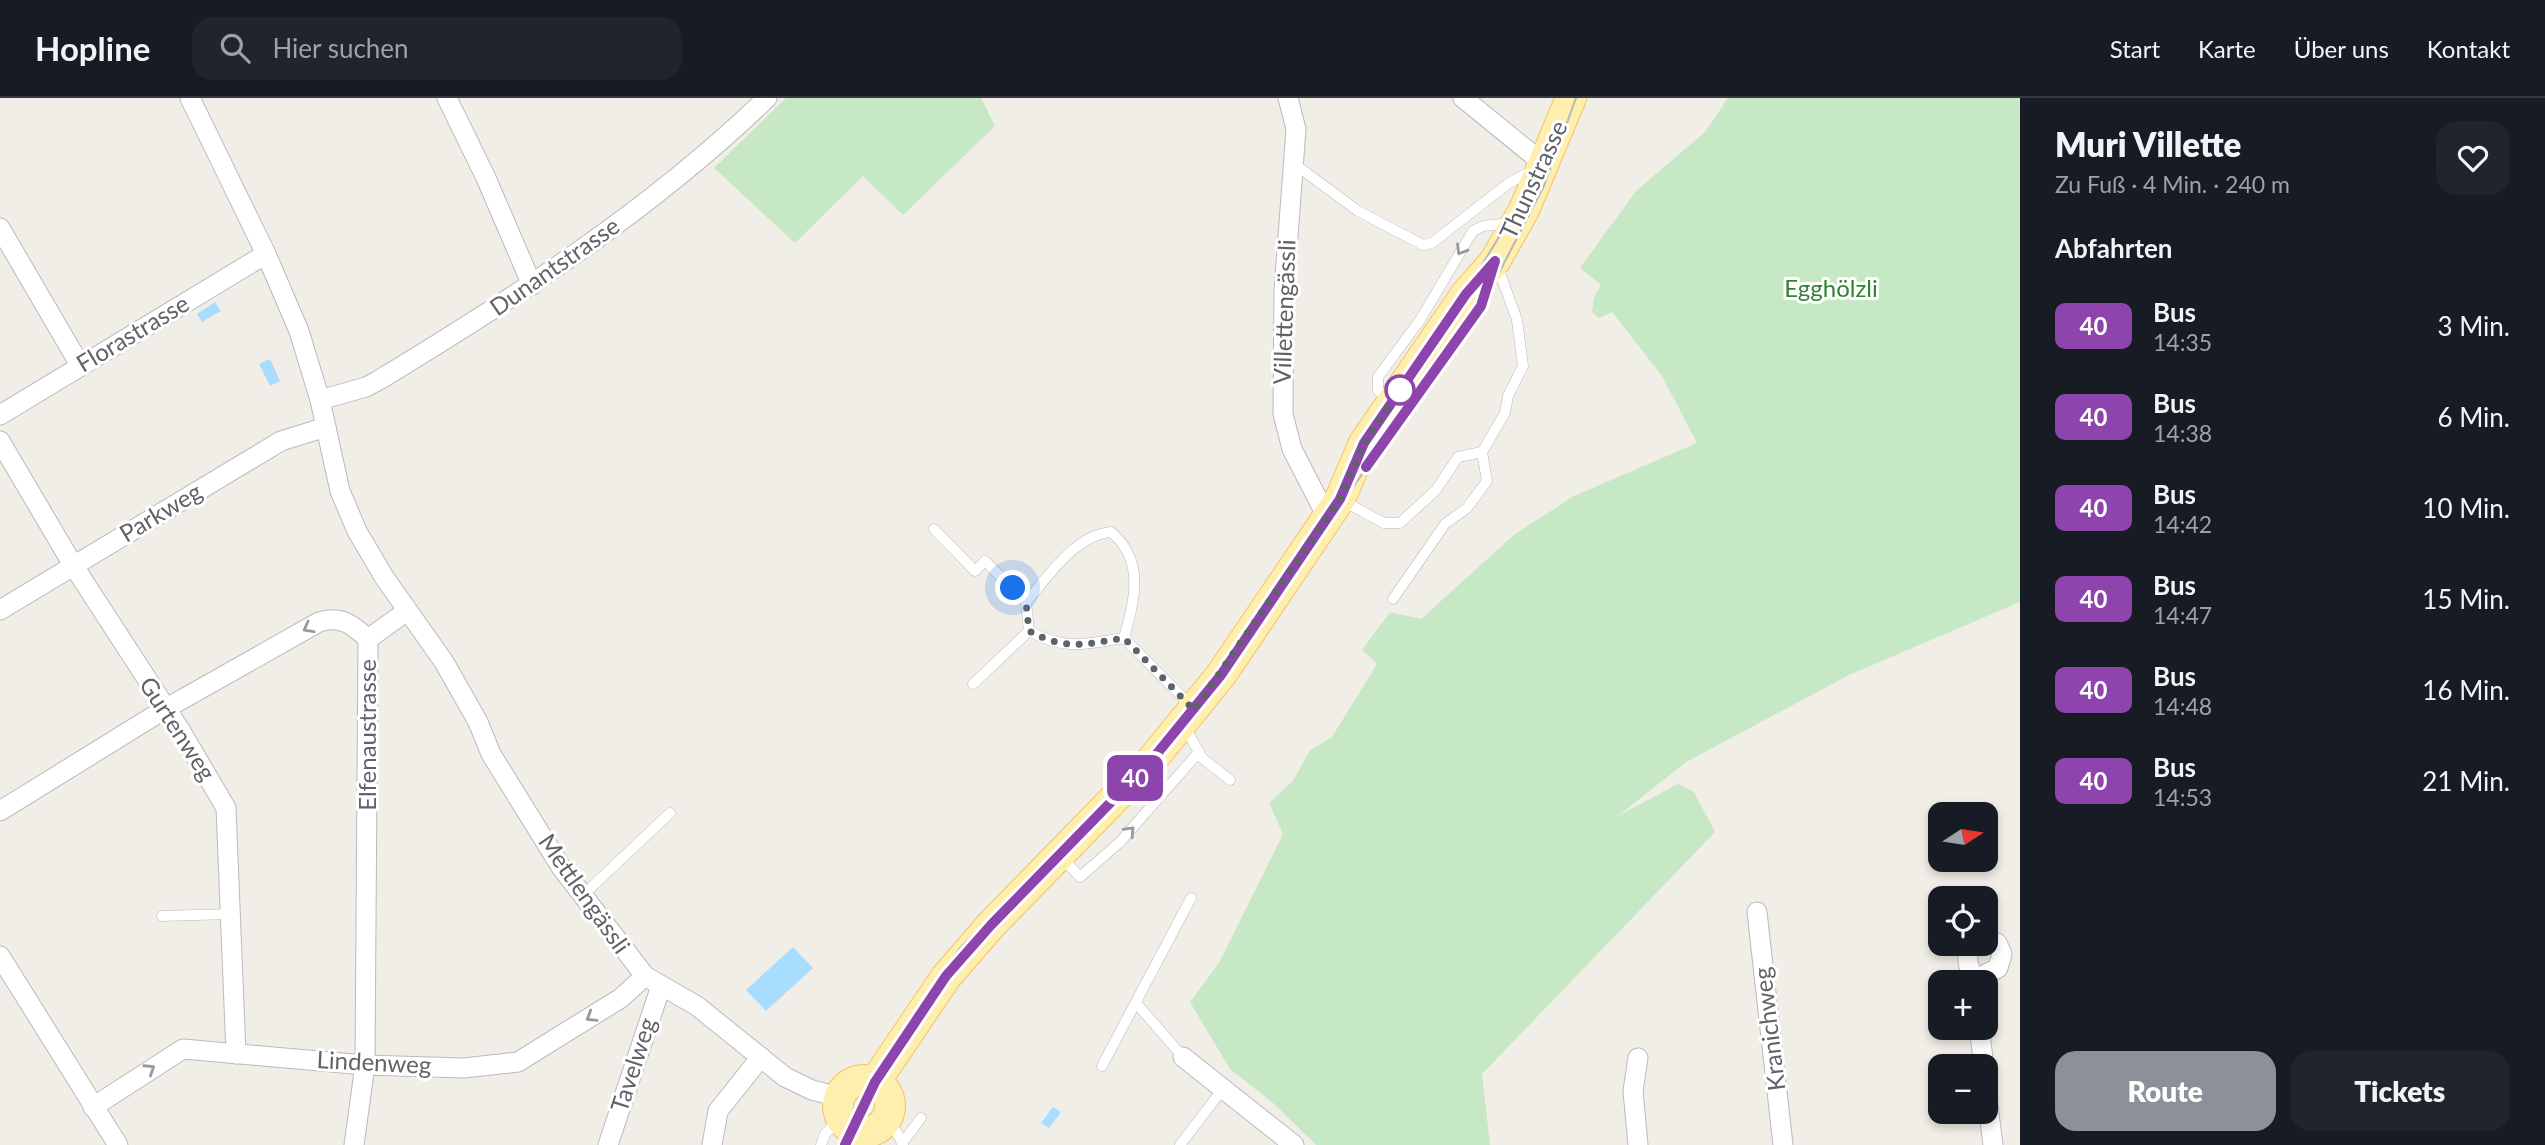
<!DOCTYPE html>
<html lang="de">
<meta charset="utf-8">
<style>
body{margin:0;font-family:Lato,sans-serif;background:#20242c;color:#f1f3f6;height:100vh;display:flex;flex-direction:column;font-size:26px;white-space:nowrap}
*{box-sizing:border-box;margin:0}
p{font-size:23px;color:#9ea1a6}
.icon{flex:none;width:38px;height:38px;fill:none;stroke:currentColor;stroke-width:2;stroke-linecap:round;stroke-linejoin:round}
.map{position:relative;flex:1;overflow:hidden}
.side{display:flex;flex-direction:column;background:#171b24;width:525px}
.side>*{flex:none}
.badge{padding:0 14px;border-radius:10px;font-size:24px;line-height:46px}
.needle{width:46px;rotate:78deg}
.fabs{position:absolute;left:1928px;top:704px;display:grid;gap:14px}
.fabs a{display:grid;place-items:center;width:70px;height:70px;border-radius:14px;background:#171b24;box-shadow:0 4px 10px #0003;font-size:35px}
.you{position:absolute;width:35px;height:35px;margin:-18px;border:5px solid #fff;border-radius:50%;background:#1a73e8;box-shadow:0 0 0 10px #1a73e833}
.map>.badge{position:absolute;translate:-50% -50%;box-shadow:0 0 0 4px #fff}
h2{padding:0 35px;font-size:26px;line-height:63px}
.round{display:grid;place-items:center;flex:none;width:74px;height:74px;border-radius:21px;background:#20242c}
.summary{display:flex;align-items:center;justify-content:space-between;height:119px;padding:0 35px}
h1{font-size:33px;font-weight:800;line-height:52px}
.cta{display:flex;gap:14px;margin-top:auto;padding:14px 35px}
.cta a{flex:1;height:80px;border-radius:21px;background:#8c9099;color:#fff;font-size:28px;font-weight:800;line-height:80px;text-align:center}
.cta a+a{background:#20242c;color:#f1f3f6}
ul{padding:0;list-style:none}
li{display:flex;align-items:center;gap:21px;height:91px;padding:0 35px}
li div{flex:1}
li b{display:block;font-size:26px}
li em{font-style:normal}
li .badge{min-width:77px;font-weight:700;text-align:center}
header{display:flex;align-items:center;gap:42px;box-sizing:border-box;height:98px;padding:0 35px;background:#171b24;border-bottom:2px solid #363941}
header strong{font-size:33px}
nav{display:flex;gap:38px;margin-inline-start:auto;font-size:24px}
.search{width:490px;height:63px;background:#20242c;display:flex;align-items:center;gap:18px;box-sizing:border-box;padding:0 24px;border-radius:21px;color:#9ea1a6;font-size:26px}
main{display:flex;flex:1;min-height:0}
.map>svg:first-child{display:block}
.green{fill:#c6e8c4}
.water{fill:#a9ddff}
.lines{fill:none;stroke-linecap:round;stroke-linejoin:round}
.lane-casing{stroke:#b8babe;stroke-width:11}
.street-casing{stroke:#b8babe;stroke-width:21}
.primary-casing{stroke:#f3c35e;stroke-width:32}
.lane{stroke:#fff;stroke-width:10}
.street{stroke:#fff;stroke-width:19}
.primary{stroke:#ffefae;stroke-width:30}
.tram{stroke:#b6b7b8;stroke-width:2}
.oneway{stroke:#979a9d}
.line-casing{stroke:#fff;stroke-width:16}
.line{stroke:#8e44ad;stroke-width:10}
.walk{stroke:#5f6368;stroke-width:7;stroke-dasharray:0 12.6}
.stop-dot{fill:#fff;stroke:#8e44ad;stroke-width:3.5}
.labels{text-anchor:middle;stroke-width:6;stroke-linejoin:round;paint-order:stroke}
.street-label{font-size:24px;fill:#5f6368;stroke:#fff}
.park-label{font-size:24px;fill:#338233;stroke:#fff}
</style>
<header>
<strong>Hopline</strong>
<div class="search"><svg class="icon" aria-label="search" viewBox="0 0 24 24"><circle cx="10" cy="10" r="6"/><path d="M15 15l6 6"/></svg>Hier suchen</div>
<nav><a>Start</a><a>Karte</a><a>Über uns</a><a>Kontakt</a></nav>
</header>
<main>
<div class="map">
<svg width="2020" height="1047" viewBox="0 0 2020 1047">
<rect width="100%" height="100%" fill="#f1eee7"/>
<g class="green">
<polygon points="786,0 981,0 995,28 903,117 863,78 795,145 714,70"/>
<polygon points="1728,0 2020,0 2020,504 1849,577 1686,664 1618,718 1678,686 1694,694 1715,734 1482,976 1490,1047 1316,1047 1272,1004 1230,971 1190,904 1219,865 1283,736 1269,705 1293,683 1310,652 1332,639 1377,566 1362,552 1390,514 1421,521 1515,436 1574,398 1697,345 1662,278 1612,214 1599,220 1592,214 1594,199 1601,187 1580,170 1636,93 1706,33"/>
</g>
<g class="water">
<polygon points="215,204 221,213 202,224 197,216"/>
<polygon points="270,261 280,283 270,288 259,266"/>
<polygon points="793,849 813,870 766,913 746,892"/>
<polygon points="1053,1009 1061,1014 1049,1030 1041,1025"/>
</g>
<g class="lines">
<defs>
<g id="lane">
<polyline points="1293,65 1358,113 1423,147 1432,145 1509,85 1531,73"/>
<polyline points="1387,303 1378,292 1378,279 1420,222 1473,133 1483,128 1510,125"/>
<polyline points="1482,354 1505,315 1508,298 1523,268 1517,222 1497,167"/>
<polyline points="1343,403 1384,425 1400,425 1436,392 1458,359 1482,354 1487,383 1467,410 1445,426 1393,501"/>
<path d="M934 431 975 473 985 463 1026 504 1029 533C1066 553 1085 546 1124 540L1192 609"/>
<path d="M1026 504C1048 479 1075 437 1111 434 1146 463 1134 503 1124 540"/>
<polyline points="973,586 1029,533"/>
<polyline points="1184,627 1202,660 1230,682"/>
<polyline points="1062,760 1080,779 1120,744 1199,654"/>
<polyline points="582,798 670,715"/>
<polyline points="162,818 230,816"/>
<polyline points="1137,906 1183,959"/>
<polyline points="1102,968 1191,800"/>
<polyline points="885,1024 896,1033 903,1047"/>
<polyline points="903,1044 921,1020"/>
<polyline points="821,1047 825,1036 840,1020"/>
<polyline points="845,1047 873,987"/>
<polyline points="1180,1047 1222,992"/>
</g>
<g id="street">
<polyline points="190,0 266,156 299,233 320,302 340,393 357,433 384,479 444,564 478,624 491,656 561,769 645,878 697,908 785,979 812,992 839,999"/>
<polyline points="447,0 486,80 532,187"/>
<polyline points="1288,0 1296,31 1284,192 1283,316 1292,351 1327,419"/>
<polyline points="1463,0 1544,66"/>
<polyline points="0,130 80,267"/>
<path d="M320 302 366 289 379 282C516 199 651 112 767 0"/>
<polyline points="0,317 266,156"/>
<polyline points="0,343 73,467 182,635 226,710 236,956"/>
<polyline points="0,512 281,343 326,329"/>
<polyline points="368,541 407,513"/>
<path d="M0 713 165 611 319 524C341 517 353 527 368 541"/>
<polyline points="1757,814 1783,1047"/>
<path d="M1972 845C1964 860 1969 869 1974 884"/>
<polyline points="0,858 118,1047"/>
<polyline points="1974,882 1998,870 2002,856 1997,845 1986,841"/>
<polyline points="1979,929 1984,968"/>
<polyline points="1183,959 1294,1047"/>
<polyline points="1638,960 1633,993 1638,1047"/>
<polyline points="1986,991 1993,1047"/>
<polyline points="93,1009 183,951 365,967 464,970 518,964 621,900 645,878"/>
<polyline points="354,1047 365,967 368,541"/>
<polyline points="608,1047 661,888"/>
<polyline points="712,1047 718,1013 761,959"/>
</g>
<g id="primary">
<circle cx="864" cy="1008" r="26"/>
<polyline points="875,984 946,879 991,827 1151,663 1221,577 1340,401 1364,345 1466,196 1495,163 1524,112 1571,0"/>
</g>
</defs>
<use href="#lane" class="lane-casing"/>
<use href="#street" class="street-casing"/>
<use href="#primary" class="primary-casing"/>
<use href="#lane" class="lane"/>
<use href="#street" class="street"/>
<use href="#primary" class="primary"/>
<g class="tram">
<path d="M1322 418C1356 361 1391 306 1427 251 1474 180 1521 111 1554 31"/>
<polyline points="937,882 960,850 1067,741"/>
<polyline points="849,1047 880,986 955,875 1158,661 1222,582 1500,173 1544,88 1576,0"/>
</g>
</g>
<defs><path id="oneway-chevron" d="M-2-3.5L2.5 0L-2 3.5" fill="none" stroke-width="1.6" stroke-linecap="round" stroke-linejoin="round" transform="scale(1.75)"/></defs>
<g class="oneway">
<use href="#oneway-chevron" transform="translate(1461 152) rotate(121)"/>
<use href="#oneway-chevron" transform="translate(308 530) rotate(151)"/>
<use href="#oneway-chevron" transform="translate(1130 733) rotate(-47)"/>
<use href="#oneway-chevron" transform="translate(591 919) rotate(148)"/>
<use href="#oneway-chevron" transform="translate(150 971) rotate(-33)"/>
</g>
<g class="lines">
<defs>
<polyline id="line" points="845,1047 875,984 946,878 991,827 1151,663 1221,577 1340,401 1364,345 1466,196 1495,163 1481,208 1366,369"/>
</defs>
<use href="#line" class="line-casing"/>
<use href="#line" class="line"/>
<path class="walk" d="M1013 490 1026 504 1029 533C1066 553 1085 546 1124 540L1194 612 1340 401 1364 345 1400 292"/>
</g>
<circle class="stop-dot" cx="1400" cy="292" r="14"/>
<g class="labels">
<g class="street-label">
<text transform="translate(1534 82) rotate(-65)" y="8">Thunstrasse</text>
<text transform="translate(555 169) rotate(-35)" y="8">Dunantstrasse</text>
<text transform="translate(1285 214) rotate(-88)" y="8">Villettengässli</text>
<text transform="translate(133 236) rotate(-31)" y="8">Florastrasse</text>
<text transform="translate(161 415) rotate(-31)" y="8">Parkweg</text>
<text transform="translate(177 631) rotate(57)" y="8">Gurtenweg</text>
<text transform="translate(368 637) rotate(-90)" y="8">Elfenaustrasse</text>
<text transform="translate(584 796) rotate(55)" y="8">Mettlengässli</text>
<text transform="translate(1770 931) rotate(-97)" y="8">Kranichweg</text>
<text transform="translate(374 965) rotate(3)" y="8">Lindenweg</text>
<text transform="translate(634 967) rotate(-72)" y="8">Tavelweg</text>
</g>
<g class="park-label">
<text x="1831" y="199">Egghölzli</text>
</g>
</g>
</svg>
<div class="fabs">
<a><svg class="needle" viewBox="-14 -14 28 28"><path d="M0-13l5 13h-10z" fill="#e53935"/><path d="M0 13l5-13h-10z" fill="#9ea1a6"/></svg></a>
<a><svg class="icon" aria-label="locate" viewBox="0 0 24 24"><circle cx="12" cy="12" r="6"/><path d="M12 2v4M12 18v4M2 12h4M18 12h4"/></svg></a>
<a>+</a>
<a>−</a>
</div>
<div class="you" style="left:1013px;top:490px"></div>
<b class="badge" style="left:1135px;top:680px;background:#8e44ad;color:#fff">40</b>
</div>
<section class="side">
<div class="summary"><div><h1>Muri Villette</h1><p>Zu Fuß · 4 Min. · 240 m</p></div><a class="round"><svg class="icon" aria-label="heart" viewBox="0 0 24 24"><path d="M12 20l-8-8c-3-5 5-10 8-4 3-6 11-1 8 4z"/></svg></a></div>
<h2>Abfahrten</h2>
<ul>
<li><span class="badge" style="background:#8e44ad;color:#fff">40</span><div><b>Bus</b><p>14:35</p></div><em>3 Min.</em></li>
<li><span class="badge" style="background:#8e44ad;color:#fff">40</span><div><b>Bus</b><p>14:38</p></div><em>6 Min.</em></li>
<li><span class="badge" style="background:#8e44ad;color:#fff">40</span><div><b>Bus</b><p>14:42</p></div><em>10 Min.</em></li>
<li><span class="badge" style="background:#8e44ad;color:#fff">40</span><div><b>Bus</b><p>14:47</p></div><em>15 Min.</em></li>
<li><span class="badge" style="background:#8e44ad;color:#fff">40</span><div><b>Bus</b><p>14:48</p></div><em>16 Min.</em></li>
<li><span class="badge" style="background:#8e44ad;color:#fff">40</span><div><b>Bus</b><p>14:53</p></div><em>21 Min.</em></li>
</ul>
<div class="cta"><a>Route</a><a>Tickets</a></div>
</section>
</main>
